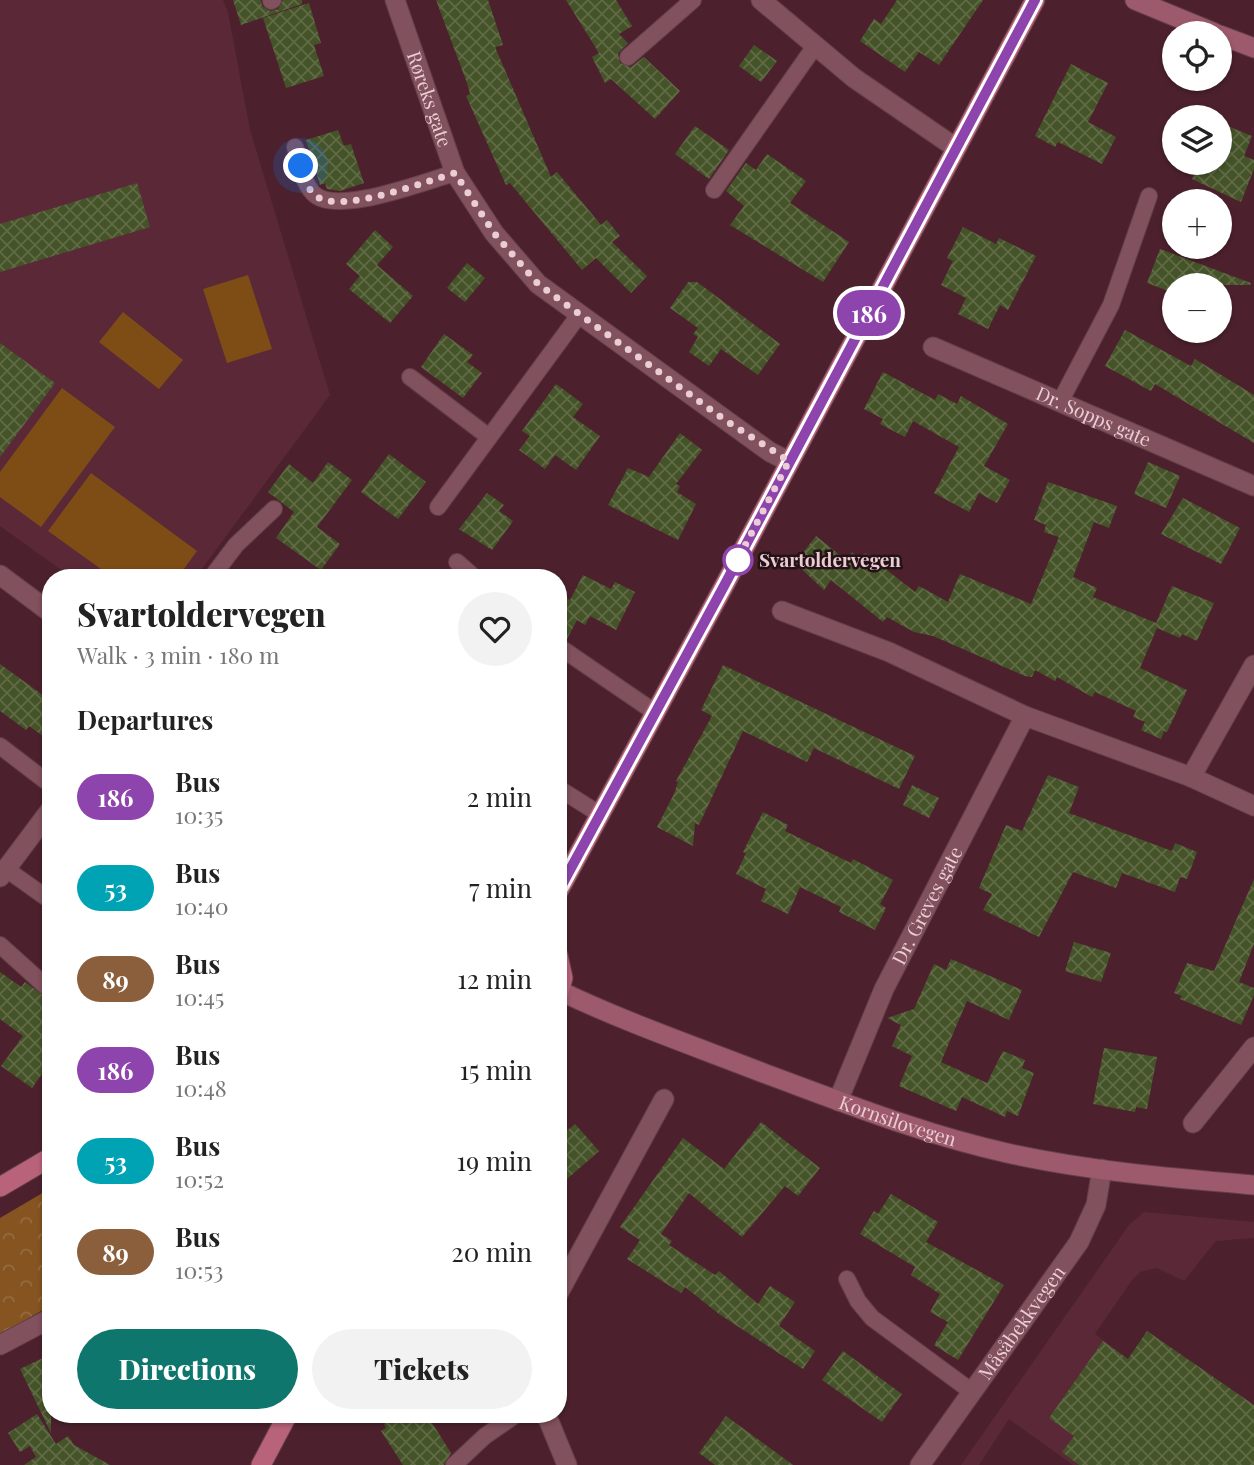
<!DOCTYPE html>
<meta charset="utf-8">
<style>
body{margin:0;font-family:"Playfair Display",serif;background:#f2f2f2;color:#222;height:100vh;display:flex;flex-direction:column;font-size:26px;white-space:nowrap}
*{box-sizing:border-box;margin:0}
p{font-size:23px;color:#767676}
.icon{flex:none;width:38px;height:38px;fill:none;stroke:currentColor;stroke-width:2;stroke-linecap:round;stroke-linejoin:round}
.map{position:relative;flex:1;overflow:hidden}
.details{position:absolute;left:42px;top:569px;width:525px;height:854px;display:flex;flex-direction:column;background:#fff;border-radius:28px;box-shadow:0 2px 5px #0004}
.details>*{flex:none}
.badge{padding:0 14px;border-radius:23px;font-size:24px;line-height:46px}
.fabs{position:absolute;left:1162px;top:21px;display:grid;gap:14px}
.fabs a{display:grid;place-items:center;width:70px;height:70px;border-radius:50%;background:#fff;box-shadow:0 2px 5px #0004;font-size:35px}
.you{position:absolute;width:35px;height:35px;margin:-18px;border:5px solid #fff;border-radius:50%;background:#1a73e8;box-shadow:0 0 0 10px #1a73e833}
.map>.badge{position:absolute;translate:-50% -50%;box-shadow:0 0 0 4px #fff}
h2{padding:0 35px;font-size:26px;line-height:63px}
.round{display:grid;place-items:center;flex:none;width:74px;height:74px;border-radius:37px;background:#f2f2f2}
.summary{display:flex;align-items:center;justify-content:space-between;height:119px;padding:0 35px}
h1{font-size:33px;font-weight:800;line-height:52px}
.cta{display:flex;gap:14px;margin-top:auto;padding:14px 35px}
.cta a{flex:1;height:80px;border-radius:42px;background:#0f766e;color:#fff;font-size:28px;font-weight:800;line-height:80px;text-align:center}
.cta a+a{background:#f2f2f2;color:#222}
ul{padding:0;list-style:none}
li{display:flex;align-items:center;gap:21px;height:91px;padding:0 35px}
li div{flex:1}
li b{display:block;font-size:26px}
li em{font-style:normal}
li .badge{min-width:77px;font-weight:700;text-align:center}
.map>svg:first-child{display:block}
.built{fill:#5b2837}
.green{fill:#7e4d15}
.forest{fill:url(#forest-crowns)}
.building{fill:url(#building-cross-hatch)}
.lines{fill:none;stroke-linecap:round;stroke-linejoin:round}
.service-casing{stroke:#643f4a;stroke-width:18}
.minor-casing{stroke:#643f4a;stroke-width:21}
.tertiary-casing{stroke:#643f4a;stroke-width:21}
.secondary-casing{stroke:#643f4a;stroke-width:21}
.primary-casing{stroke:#643f4a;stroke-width:21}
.service{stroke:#81515d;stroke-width:16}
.minor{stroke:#81515d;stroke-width:19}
.tertiary{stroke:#81515d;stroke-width:19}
.secondary{stroke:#9d5a6c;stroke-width:19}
.primary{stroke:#b9637b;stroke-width:19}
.line-casing{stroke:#fff;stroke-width:16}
.line{stroke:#8e44ad;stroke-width:10}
.walk{stroke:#ebced4;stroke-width:7;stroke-dasharray:0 12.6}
.stop-dot{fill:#fff;stroke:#8e44ad;stroke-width:3.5}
.labels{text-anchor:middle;stroke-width:5;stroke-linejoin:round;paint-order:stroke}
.street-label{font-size:19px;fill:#ebced4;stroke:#251217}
.stop-label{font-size:19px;font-weight:bold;fill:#ebced4;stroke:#251217;text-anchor:start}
</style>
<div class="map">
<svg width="1254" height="1465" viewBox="0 0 1254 1465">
<defs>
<pattern id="forest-crowns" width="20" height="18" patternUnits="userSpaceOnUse" patternTransform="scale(1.75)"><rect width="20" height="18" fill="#855420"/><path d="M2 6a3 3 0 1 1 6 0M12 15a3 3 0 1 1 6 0" fill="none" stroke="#966b40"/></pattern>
<pattern id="building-cross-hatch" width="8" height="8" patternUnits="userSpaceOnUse" patternTransform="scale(1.75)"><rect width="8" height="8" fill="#455328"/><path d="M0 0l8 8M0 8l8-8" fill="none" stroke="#606b46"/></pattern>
</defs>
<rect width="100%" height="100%" fill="#4c212d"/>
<g class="built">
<polygon points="0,0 223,0 228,12 250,130 330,395 196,577 71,577 0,526"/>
<polygon points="1144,1212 1254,1222 1254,1238 1216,1241 1184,1281 1157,1268 1140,1272 1132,1280 1095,1334 1128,1359 1103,1342 1049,1418 1074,1436 1063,1452 1079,1465 1073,1465 1009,1419 979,1465 961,1465 1129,1225"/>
</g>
<g class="green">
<polygon points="248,275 272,349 227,363 203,289"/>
<polygon points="123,312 183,360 159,389 99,342"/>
<polygon points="62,388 115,427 41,527 0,497 0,472"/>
<polygon points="91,473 197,551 178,577 112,577 48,531"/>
</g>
<polygon class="forest" points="51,1188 51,1305 0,1335 0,1218"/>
<g class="building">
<polygon points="233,0 261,0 262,6 270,11 278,9 283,0 302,0 302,4 241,25"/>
<polygon points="436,0 488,0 503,45 495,47 551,177 557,172 601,225 607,220 620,236 612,242 647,276 631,293 596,258 582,270 510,183 506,185 466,96 470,94 467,83"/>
<polygon points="566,0 616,0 632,26 619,34 628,43 618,53 620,63 631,67 644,57 680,91 655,119 611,79 605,83 592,57 599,53"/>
<polygon points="897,0 983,0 939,65 919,52 905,72 860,41 874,19 881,24"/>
<polygon points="309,3 321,43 314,45 324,76 286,88 263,18"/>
<polygon points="754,45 777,61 761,82 739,66"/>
<polygon points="1071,64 1108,83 1088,122 1116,137 1102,164 1058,142 1055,147 1035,136"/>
<polygon points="1220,123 1252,136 1244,156 1254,160 1254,169 1241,202 1192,179 1198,163 1220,163"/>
<polygon points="695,126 729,150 709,179 675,154"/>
<polygon points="338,130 344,146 351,144 364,183 340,191 327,189 325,183 320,185 306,140"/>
<polygon points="767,154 806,181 790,203 849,242 823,282 730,225 744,206 726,191 746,163 756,170"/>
<polygon points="137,183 150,227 0,272 0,224"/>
<polygon points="963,227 996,244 999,238 1036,256 1008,310 1000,305 988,329 958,314 966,298 941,285 953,261 947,258"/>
<polygon points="375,230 393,247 377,265 413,296 390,323 349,289 360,276 346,264"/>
<polygon points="1160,249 1251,283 1250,285 1174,285 1174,293 1147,283"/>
<polygon points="467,263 485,278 465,302 447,288"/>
<polygon points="688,282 697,282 780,344 758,375 721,349 709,366 689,352 698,337 693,334 698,328 670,308"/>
<polygon points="1125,330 1191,366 1195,359 1254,395 1254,443 1155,384 1151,391 1105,366"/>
<polygon points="444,334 473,355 467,362 482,373 463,398 421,367"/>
<polygon points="0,343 55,383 0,457"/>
<polygon points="883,372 935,400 938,394 957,404 961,396 1008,424 984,466 1010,480 997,503 979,493 969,512 934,493 959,447 913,421 905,437 880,424 883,419 864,409"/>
<polygon points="556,384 583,404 573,417 600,436 576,470 555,455 545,469 519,450 530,436 522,431"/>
<polygon points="680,433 702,450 676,484 680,486 677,492 696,504 678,540 608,505 628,468 649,477"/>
<polygon points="389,454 426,482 398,519 361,492"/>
<polygon points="328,462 352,480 317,527 340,544 321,570 276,538 294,512 268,492 289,464 313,483"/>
<polygon points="1148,462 1180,476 1166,508 1134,494"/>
<polygon points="1048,482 1117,506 1109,528 1094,522 1073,577 1097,588 1093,597 1156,623 1172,586 1214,603 1197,641 1182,634 1180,638 1157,628 1140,668 1187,690 1167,732 1164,731 1161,739 1141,730 1145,722 1133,717 1136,711 1095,692 1092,697 1057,677 1055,681 1035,670 1032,677 1025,676 933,636 914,632 887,617 883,622 831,580 824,590 795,563 816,536 846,560 852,552 860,559 865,553 915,592 919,586 948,602 960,574 1031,604 1059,537 1044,532 1046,525 1034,520"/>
<polygon points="487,493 504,505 499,511 513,521 492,550 459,529"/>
<polygon points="1183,498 1240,528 1221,564 1161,534"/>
<polygon points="583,575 611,589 615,582 635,592 616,630 590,616 585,625 577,620 567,639 558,636 558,594 570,600"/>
<polygon points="0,664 51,701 51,742 29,726 26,730 0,711"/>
<polygon points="723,665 915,756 899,789 814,748 807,762 743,731 699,825 695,823 693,846 657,827 674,794 678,782 676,781 712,716 701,710"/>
<polygon points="1048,775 1079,787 1069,813 1172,851 1175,843 1197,852 1187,879 1180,877 1175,892 1122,873 1116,888 1073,872 1039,937 983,910 992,894 979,888 1006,825 1022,831"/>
<polygon points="912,785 939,798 929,818 903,805"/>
<polygon points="763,812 788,825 785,831 851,863 853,859 893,880 880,904 886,908 875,930 839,912 841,907 800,887 788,914 761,901 766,889 736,874 746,853 743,852"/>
<polygon points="1254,879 1254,944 1239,982 1254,988 1254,995 1241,1025 1180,999 1182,996 1174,993 1187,963 1214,971"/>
<polygon points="1074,942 1111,953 1101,982 1065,971"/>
<polygon points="951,959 1022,990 1009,1020 967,1001 941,1062 987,1083 1003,1051 1025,1060 1022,1068 1034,1073 1018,1116 1007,1111 1005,1117 962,1097 956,1111 899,1086 912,1056 892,1046 901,1025 887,1018 914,1009 934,964 946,970"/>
<polygon points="0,972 21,987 25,982 51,1001 51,1045 41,1059 49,1064 32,1088 1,1066 23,1036 0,1019"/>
<polygon points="1104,1048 1157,1057 1147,1109 1136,1107 1135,1112 1093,1104"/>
<polygon points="761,1122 820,1168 798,1196 785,1186 742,1237 689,1193 661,1234 672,1241 669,1245 715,1275 719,1271 758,1304 770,1286 795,1302 779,1326 815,1351 803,1369 719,1314 685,1287 681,1293 627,1259 640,1240 620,1227 683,1138 724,1169"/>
<polygon points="575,1124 599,1151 558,1187 558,1138"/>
<polygon points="891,1194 938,1222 926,1242 1004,1285 958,1360 934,1345 948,1322 930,1312 940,1294 911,1275 915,1267 860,1234 874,1211 878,1214"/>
<polygon points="1147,1331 1254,1405 1254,1465 1079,1465 1062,1452 1074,1436 1049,1418 1103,1341 1128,1359"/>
<polygon points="843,1351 902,1394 882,1422 822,1380"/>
<polygon points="51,1354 51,1433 20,1369"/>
<polygon points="37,1414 56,1444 68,1436 74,1445 110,1465 24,1465 36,1457 30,1446 20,1452 8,1433"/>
<polygon points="400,1414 415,1414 421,1423 429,1418 451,1453 444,1465 403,1465 381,1431 386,1428 384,1424"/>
<polygon points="726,1416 793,1465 715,1465 699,1453"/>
</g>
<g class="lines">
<defs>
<g id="service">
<polyline points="271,1 273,0"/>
<polyline points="628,57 693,0"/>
<path d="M295 147C300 162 302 181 313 193 335 217 425 181 455 173"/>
<polyline points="714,190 815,46"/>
<polyline points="410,377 489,437"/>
<polyline points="1060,402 1111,305 1149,196"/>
<polyline points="438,507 579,315"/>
<polyline points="457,562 475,578"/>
<polyline points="211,578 236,545 274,509"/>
<polyline points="558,646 656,713"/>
<polyline points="0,746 51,785"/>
<polyline points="558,788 601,815"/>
<polyline points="6,869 51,901"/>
<polyline points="0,945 51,991"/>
<polyline points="847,1279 858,1301 872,1318 971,1391"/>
<polyline points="454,1465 485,1436 517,1414"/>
</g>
<g id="minor">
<path id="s1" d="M395 0 455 173 494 233 538 284 770 452 788 461"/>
<polyline points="761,0 854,78 956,148"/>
<path id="s2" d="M933 347 1254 486"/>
<polyline points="0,575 51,613"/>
<polyline points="782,611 889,652 1025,716 1191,777 1254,806"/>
<polyline points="1191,777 1254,665"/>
<polyline points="0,877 51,809"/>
<path id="s3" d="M838 1101 884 989 1025 716"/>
<polyline points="1193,1123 1254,1047"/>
<polyline points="558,1294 664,1099"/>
<polyline points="0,1345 51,1318"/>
<polyline points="546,1414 567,1465"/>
</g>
<g id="tertiary">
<path id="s4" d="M920 1465 1079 1242 1096 1205 1102 1169"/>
</g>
<g id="secondary">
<polyline points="1135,0 1215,33"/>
<polyline points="1220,35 1254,48"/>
<path id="s5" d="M560 991C627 1023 697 1047 766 1074 845 1103 925 1135 1007 1153 1088 1171 1172 1178 1254 1185"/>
</g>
<g id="primary">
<polyline points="558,892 724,586 1035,0"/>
<polyline points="558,955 563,978 558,995"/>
<polyline points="0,1187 51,1157"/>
<polyline points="261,1465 288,1414"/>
</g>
</defs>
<use href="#service" class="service-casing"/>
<use href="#minor" class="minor-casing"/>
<use href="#tertiary" class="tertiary-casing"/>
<use href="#secondary" class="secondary-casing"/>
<use href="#primary" class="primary-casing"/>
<use href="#service" class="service"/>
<use href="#minor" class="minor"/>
<use href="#tertiary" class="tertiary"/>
<use href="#secondary" class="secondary"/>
<use href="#primary" class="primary"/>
</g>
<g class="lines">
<defs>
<polyline id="line" points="558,892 724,586 1035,0"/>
</defs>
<use href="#line" class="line-casing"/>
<use href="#line" class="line"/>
<path class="walk" d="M301 166C304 176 306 187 315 195 338 216 426 181 455 173L494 233 538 284 725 420 789 461 735 565 738 560"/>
</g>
<circle class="stop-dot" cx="738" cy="560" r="14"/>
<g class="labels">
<g class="street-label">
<text dy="7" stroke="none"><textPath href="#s1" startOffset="105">Røreks gate</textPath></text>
<text dy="7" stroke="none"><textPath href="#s2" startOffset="175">Dr. Sopps gate</textPath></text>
<text dy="7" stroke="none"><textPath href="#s3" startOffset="215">Dr. Greves gate</textPath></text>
<text dy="7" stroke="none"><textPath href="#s5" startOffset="362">Kornsilovegen</textPath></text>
<text dy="7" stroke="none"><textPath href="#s4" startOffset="175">Måsåbekkvegen</textPath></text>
</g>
<g class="stop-label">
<text x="759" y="567">Svartoldervegen</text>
</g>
</g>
</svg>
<div class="fabs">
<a><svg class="icon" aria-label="locate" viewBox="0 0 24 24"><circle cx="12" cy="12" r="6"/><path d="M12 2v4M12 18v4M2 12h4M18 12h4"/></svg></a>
<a><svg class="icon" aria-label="layers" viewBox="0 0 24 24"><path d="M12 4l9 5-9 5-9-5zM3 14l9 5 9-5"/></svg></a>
<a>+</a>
<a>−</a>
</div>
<div class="you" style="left:301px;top:166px"></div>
<b class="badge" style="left:869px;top:313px;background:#8e44ad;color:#fff">186</b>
<section class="details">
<div class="summary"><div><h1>Svartoldervegen</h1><p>Walk · 3 min · 180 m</p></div><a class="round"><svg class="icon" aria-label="heart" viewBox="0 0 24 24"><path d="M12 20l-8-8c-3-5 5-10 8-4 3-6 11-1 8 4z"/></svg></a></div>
<h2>Departures</h2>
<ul>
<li><span class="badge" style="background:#8e44ad;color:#fff">186</span><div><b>Bus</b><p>10:35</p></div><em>2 min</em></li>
<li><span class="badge" style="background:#00a3b4;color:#fff">53</span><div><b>Bus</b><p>10:40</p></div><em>7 min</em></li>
<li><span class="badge" style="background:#8b5e3c;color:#fff">89</span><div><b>Bus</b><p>10:45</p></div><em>12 min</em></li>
<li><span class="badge" style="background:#8e44ad;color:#fff">186</span><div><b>Bus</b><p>10:48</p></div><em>15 min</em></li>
<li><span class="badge" style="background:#00a3b4;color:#fff">53</span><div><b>Bus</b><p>10:52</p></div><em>19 min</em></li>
<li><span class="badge" style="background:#8b5e3c;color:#fff">89</span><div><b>Bus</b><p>10:53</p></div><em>20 min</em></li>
</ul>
<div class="cta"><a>Directions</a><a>Tickets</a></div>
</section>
</div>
